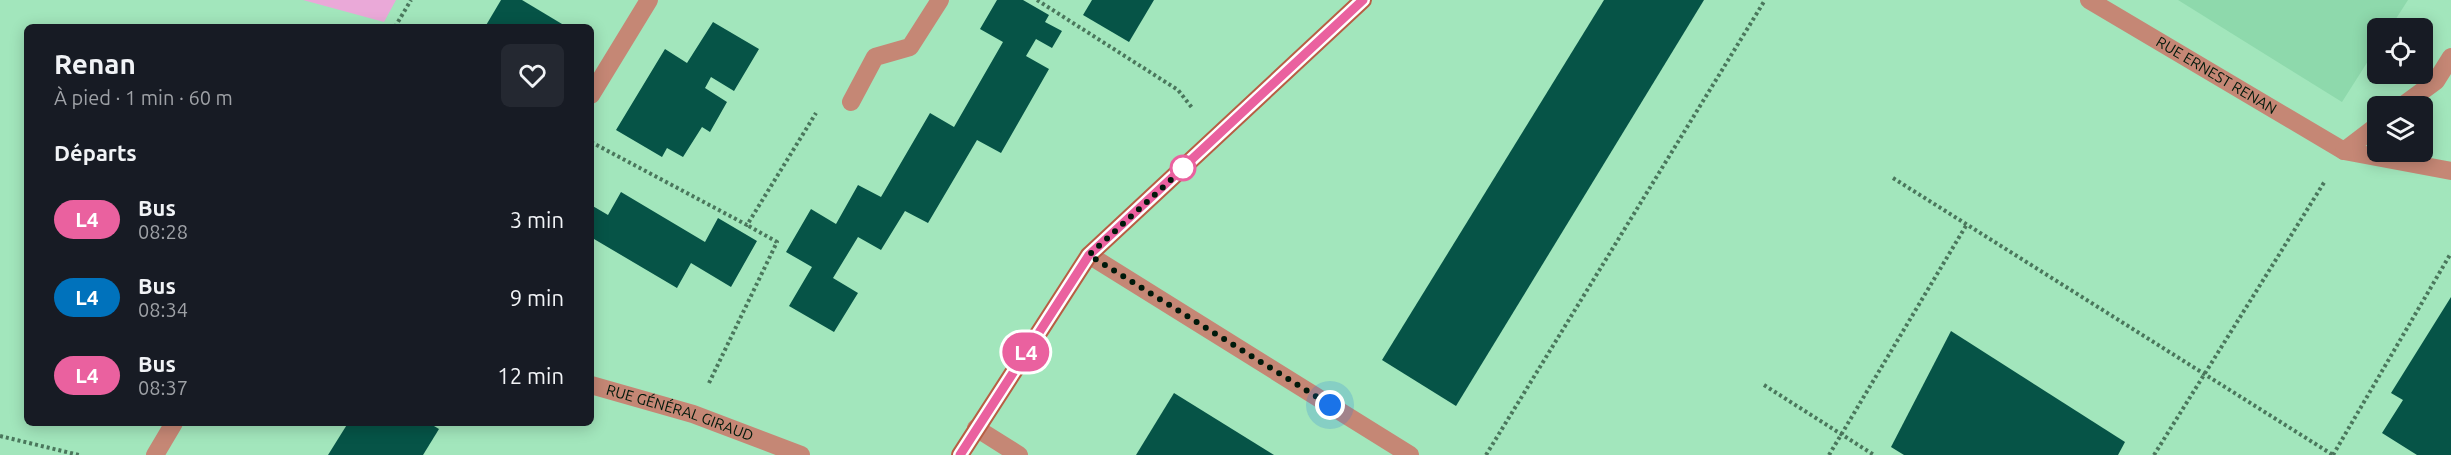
<!DOCTYPE html>
<html lang="fr">
<meta charset="utf-8">
<style>
body{margin:0;font-family:Ubuntu,sans-serif;background:#242831;color:#f1f3f6;height:100vh;display:flex;flex-direction:column;font-size:22px;white-space:nowrap}
*{box-sizing:border-box;margin:0}
p{font-size:20px;color:#9ea1a6}
.icon{flex:none;width:33px;height:33px;fill:none;stroke:currentColor;stroke-width:2;stroke-linecap:round;stroke-linejoin:round}
.map{position:relative;flex:1;overflow:hidden}
.side{position:absolute;left:24px;top:24px;width:570px;height:402px;display:flex;flex-direction:column;background:#171b24;border-radius:9px;box-shadow:0 3px 15px #0003}
.side>*{flex:none}
.badge{padding:0 12px;border-radius:20px;font-size:21px;line-height:39px}
.tools{position:absolute;left:2367px;top:18px;display:grid;gap:12px}
.tools a{display:grid;place-items:center;width:66px;height:66px;border-radius:9px;background:#171b24;box-shadow:0 3px 15px #0003;font-size:30px}
.you{position:absolute;width:30px;height:30px;margin:-15px;border:4px solid #fff;border-radius:50%;background:#1a73e8;box-shadow:0 0 0 9px #1a73e833}
.map>.badge{position:absolute;translate:-50% -50%;box-shadow:0 0 0 3px #fff}
h2{padding:0 30px;font-size:22px;line-height:54px}
.round{display:grid;place-items:center;flex:none;width:63px;height:63px;border-radius:9px;background:#242831}
.summary{display:flex;align-items:center;justify-content:space-between;height:102px;padding:0 30px}
h1{font-size:28px;font-weight:700;line-height:45px}
ul{padding:0;list-style:none}
li{display:flex;align-items:center;gap:18px;height:78px;padding:0 30px}
li div{flex:1}
li b{display:block;font-size:22px}
li em{font-style:normal}
li .badge{min-width:66px;font-weight:700;text-align:center}
.map>svg:first-child{display:block}
.built{fill:#8ed9ac}
.green{fill:#eaa9d8}
.building{fill:#065447}
.lines{fill:none;stroke-linecap:round;stroke-linejoin:round}
.path{stroke:#4a775c;stroke-width:4;stroke-dasharray:3 3;stroke-linecap:butt}
.street{stroke:#c58775;stroke-width:18}
.secondary{stroke:#b85e44;stroke-width:18}
.line-casing{stroke:#fff;stroke-width:14}
.line{stroke:#ea619f;stroke-width:9}
.walk{stroke:#00190b;stroke-width:6;stroke-dasharray:0 10.8}
.stop-dot{fill:#fff;stroke:#ea619f;stroke-width:3}
.labels{text-anchor:middle;stroke-width:6;stroke-linejoin:round;paint-order:stroke}
.street-label{font-size:15px;fill:#00190b;stroke:#ddfee9}
</style>
<div class="map">
<svg width="2451" height="455" viewBox="0 0 2451 455">
<rect width="100%" height="100%" fill="#a2e6bc"/>
<polygon class="built" points="2178,0 2408,0 2390,28 2378,28 2377,47 2342,102"/>
<polygon class="green" points="303,0 396,0 384,22"/>
<g class="building">
<polygon points="501,0 522,0 567,27 485,27"/>
<polygon points="997,0 1023,0 1049,15 1045,22 1062,31 1052,48 1036,39 1026,56 1049,69 1001,153 977,140 928,223 905,211 881,250 858,237 833,278 858,293 834,332 789,306 812,267 786,252 811,209 836,224 858,185 881,197 930,113 954,127 1003,42 980,29"/>
<polygon points="1092,0 1154,0 1129,42 1083,15"/>
<polygon points="1604,0 1704,0 1456,406 1382,360"/>
<polygon points="713,22 759,49 734,91 711,77 705,88 727,102 710,132 702,127 683,157 667,148 662,157 616,130 665,49 687,63"/>
<polygon points="621,192 705,242 718,218 757,241 731,287 691,263 677,288 594,239 591,244 591,205 608,215"/>
<polygon points="2451,297 2451,455 2417,455 2382,433 2403,400 2391,393"/>
<polygon points="1951,331 2125,442 2118,455 1904,455 1891,447"/>
<polygon points="1174,393 1274,455 1136,455"/>
<polygon points="348,423 429,423 439,429 423,455 328,455"/>
</g>
<g class="lines">
<g class="path">
<polyline points="1037,0 1178,90 1193,109"/>
<polyline points="395,27 411,0"/>
<polyline points="591,142 747,225 816,113"/>
<polyline points="1893,178 2333,455"/>
<polyline points="709,383 777,242 747,225"/>
<polyline points="1764,385 1874,455"/>
<polyline points="0,436 79,455"/>
<polyline points="1486,455 1765,0"/>
<polyline points="1829,455 1967,224"/>
<polyline points="2154,455 2325,181"/>
<polyline points="2333,455 2451,253"/>
</g>
<g class="street">
<path id="s1" d="M2089 0 2344 151 2451 171"/>
<polyline points="591,95 649,0"/>
<polyline points="851,102 875,57 910,47 940,0"/>
<polyline points="2402,106 2436,81 2451,57"/>
<polyline points="2344,151 2378,125"/>
<polyline points="1089,255 1410,455"/>
<path id="s2" d="M591 385 693 414 801 455"/>
<polyline points="976,428 1019,455"/>
<polyline points="155,455 174,423"/>
</g>
<polyline class="secondary" points="960,455 1089,255 1363,0"/>
</g>
<g class="lines">
<defs>
<polyline id="line" points="960,455 1089,255 1363,0"/>
</defs>
<use href="#line" class="line-casing"/>
<use href="#line" class="line"/>
<polyline class="walk" points="1183,168 1185,167 1089,255 1330,405"/>
</g>
<circle class="stop-dot" cx="1183" cy="168" r="12"/>
<g class="labels">
<g class="street-label">
<text dy="5" stroke="none"><textPath href="#s1" startOffset="148">RUE ERNEST RENAN</textPath></text>
<text dy="5" stroke="none"><textPath href="#s2" startOffset="93">RUE GÉNÉRAL GIRAUD</textPath></text>
</g>
</g>
</svg>
<div class="tools">
<a><svg class="icon" aria-label="locate" viewBox="0 0 24 24"><circle cx="12" cy="12" r="6"/><path d="M12 2v4M12 18v4M2 12h4M18 12h4"/></svg></a>
<a><svg class="icon" aria-label="layers" viewBox="0 0 24 24"><path d="M12 4l9 5-9 5-9-5zM3 14l9 5 9-5"/></svg></a>
</div>
<div class="you" style="left:1330px;top:405px"></div>
<b class="badge" style="left:1026px;top:352px;background:#ea619f;color:#fff">L4</b>
<section class="side">
<div class="summary"><div><h1>Renan</h1><p>À pied · 1 min · 60 m</p></div><a class="round"><svg class="icon" aria-label="heart" viewBox="0 0 24 24"><path d="M12 20l-8-8c-3-5 5-10 8-4 3-6 11-1 8 4z"/></svg></a></div>
<h2>Départs</h2>
<ul>
<li><span class="badge" style="background:#ea619f;color:#fff">L4</span><div><b>Bus</b><p>08:28</p></div><em>3 min</em></li>
<li><span class="badge" style="background:#0072bc;color:#fff">L4</span><div><b>Bus</b><p>08:34</p></div><em>9 min</em></li>
<li><span class="badge" style="background:#ea619f;color:#fff">L4</span><div><b>Bus</b><p>08:37</p></div><em>12 min</em></li>
</ul>
</section>
</div>
